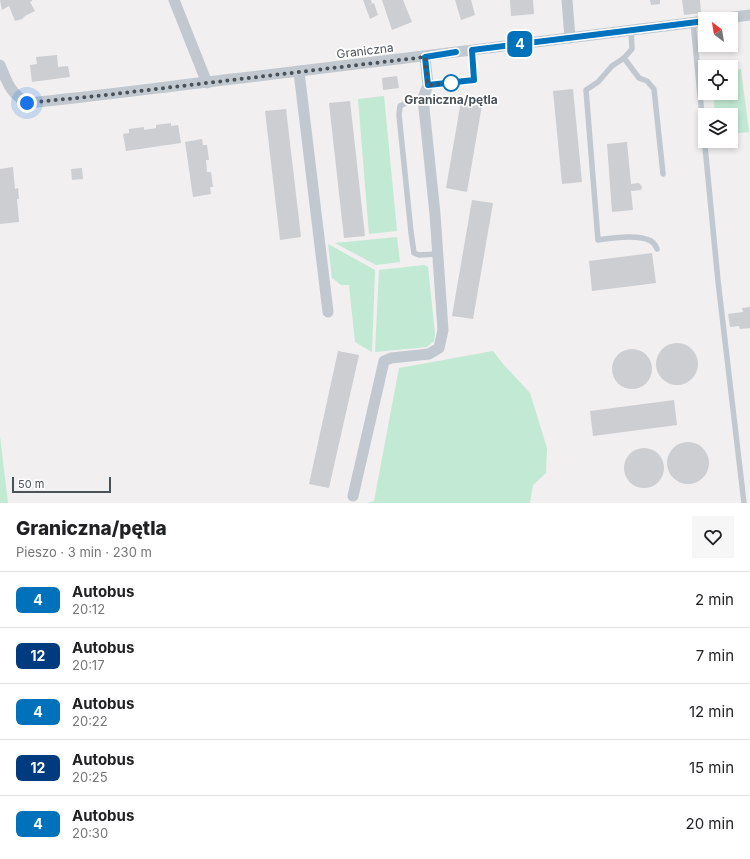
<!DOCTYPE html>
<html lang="pl">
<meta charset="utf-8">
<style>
body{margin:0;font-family:Inter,sans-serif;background:#f6f6f6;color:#202124;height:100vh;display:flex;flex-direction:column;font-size:15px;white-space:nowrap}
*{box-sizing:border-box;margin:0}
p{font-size:13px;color:#757577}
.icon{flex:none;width:22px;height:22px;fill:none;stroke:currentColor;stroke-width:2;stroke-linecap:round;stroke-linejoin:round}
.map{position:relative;height:503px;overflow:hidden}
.details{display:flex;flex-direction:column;background:#fff;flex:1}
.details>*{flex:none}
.badge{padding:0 8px;border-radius:6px;font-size:14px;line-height:26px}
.needle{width:26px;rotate:329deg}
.fabs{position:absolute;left:698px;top:12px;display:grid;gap:8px}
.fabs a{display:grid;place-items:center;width:40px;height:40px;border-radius:0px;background:#fff;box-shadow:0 2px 6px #0003;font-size:20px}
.scale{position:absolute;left:12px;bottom:10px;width:99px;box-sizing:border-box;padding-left:4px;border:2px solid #495159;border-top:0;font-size:11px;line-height:14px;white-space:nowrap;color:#495159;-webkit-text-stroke:3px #fff;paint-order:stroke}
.you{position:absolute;width:20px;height:20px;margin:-10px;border:3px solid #fff;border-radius:50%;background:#1a73e8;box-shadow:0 0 0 6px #1a73e833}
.map>.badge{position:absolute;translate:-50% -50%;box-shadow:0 0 0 2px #fff}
.round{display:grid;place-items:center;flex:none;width:42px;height:42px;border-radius:0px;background:#f6f6f6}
.overview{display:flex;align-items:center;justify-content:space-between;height:68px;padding:0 16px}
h1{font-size:19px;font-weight:800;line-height:30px}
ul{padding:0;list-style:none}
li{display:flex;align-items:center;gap:12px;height:56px;padding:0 16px;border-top:1px solid #e0e0e0}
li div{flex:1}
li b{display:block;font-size:15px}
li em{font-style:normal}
li .badge{min-width:44px;font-weight:700;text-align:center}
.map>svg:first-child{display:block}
.green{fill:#c2e9d3}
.building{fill:#ccced2}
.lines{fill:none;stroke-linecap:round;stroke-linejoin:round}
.service{stroke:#c1c8cf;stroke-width:5.5}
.minor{stroke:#c1c8cf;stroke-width:11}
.line-casing{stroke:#fff;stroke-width:9}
.line{stroke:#0072bc;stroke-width:6}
.walk{stroke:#495159;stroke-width:4;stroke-dasharray:0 7.2}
.stop-dot{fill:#fff;stroke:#0072bc;stroke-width:2}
.labels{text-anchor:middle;stroke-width:3.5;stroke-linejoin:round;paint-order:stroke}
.street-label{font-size:12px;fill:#495159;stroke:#fff}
.stop-label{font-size:12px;font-weight:bold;fill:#495159;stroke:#fff}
</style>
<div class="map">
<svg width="750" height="503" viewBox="0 0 750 503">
<rect width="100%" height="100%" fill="#f1efef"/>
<g class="green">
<polygon points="741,69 749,132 731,134 731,115 715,115 713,93 731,93 731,70"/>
<polygon points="384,96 397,231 369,234 358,99"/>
<polygon points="397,237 400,262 376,265 335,243"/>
<polygon points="328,244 375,270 372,352 355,342 349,285 341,285 332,278"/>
<polygon points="424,265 428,267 435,334 434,341 427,347 375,352 379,270"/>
<polygon points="493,351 503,364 530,393 547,448 546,473 533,485 530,503 367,503 374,501 399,368"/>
<polygon points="0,436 8,503 0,503"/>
</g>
<g class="building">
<polygon points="0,0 32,0 32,1 30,2 35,11 25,16 22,19 15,21 9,6 2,10"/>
<polygon points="363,0 371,0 372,3 368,5 374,3 378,15 370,19"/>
<polygon points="382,0 403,0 412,22 392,30"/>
<polygon points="455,0 471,0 475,15 461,20"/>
<polygon points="510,0 533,0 534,14 511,16"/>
<polygon points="650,0 660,0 660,4 651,5"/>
<polygon points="682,0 700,0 701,13 684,15"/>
<polygon points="57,55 58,67 68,66 70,77 32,82 30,65 37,64 36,57"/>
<polygon points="397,76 399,88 383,90 382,78"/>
<polygon points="573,89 582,182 562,184 553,91"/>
<polygon points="350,101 365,236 344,238 329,103"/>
<polygon points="461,101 482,105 467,192 446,188"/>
<polygon points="286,109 301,237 280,240 265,111"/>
<polygon points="171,123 171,126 178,125 181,143 126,151 123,134 129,133 129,129 144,127 144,130 156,128 156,125"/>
<polygon points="202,139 203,145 207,145 209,160 206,160 207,172 211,172 213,187 210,187 211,194 193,197 185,142"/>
<polygon points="627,142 631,184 639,183 642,187 641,190 631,191 633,210 612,212 607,144"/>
<polygon points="13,167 15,189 18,188 19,199 17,199 19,222 0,224 0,169"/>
<polygon points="82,168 83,179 72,180 71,169"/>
<polygon points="472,200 493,203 473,319 452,316"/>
<polygon points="652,253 656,283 592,291 589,261"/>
<polygon points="750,307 750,328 740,329 739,326 730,327 728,314 743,312 742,308"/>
<circle cx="677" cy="364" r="21"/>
<circle cx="632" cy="369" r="20"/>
<polygon points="338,351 359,355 329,488 309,484"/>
<polygon points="674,400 677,425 593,436 590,411"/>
<circle cx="688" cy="463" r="21"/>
<circle cx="644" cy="468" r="20"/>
</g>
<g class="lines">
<g class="service">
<polyline points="693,22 718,281 744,503"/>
<path d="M631 30 632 49 624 58 612 66 598 82 586 90 598 240C613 238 638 234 651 241 654 243 656 246 657 249"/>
<polyline points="624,58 639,78 647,81 654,89 663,174"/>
<polyline points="428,85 474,80 472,50"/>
<polyline points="423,98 410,101 400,106 399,115 411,232 414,253 419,255 437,254"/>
</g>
<g class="minor">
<polyline points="174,0 207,83"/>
<polyline points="567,0 570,38"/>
<polyline points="718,19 750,15"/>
<path d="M0 65C7 82 10 93 27 103 99 96 170 86 242 78 396 60 551 40 705 21"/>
<polyline points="299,72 328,312"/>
<polyline points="353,496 384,361 391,358 429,354 439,348 443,330 435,214 423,98 428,85 425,57"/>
</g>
</g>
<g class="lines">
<defs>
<polyline id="line" points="456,52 425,57 428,85 474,80 472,50 705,21"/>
</defs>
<use href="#line" class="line-casing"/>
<use href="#line" class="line"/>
<polyline class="walk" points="27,103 106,95 425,57 428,85 451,83"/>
</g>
<circle class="stop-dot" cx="451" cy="83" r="8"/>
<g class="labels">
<g class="street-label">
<text transform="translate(365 51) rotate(-7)" y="4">Graniczna</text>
</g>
<g class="stop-label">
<text x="451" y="104">Graniczna/pętla</text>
</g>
</g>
</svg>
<div class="fabs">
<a><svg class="needle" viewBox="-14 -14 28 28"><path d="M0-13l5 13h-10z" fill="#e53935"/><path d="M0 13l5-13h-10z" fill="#757577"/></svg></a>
<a><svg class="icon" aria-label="locate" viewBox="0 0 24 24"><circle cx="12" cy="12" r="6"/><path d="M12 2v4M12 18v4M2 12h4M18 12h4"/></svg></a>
<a><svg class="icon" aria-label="layers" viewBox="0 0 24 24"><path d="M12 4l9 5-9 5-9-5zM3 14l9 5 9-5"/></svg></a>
</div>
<div class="scale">50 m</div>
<div class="you" style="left:27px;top:103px"></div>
<b class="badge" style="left:520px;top:44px;background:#0072bc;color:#fff">4</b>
</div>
<section class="details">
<div class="overview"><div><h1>Graniczna/pętla</h1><p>Pieszo · 3 min · 230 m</p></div><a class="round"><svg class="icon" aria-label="heart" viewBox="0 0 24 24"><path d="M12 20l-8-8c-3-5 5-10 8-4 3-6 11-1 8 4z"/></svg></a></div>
<ul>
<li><span class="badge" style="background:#0072bc;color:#fff">4</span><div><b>Autobus</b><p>20:12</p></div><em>2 min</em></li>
<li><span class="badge" style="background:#003b80;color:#fff">12</span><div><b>Autobus</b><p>20:17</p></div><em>7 min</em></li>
<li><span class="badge" style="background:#0072bc;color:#fff">4</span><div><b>Autobus</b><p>20:22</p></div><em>12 min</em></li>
<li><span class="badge" style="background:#003b80;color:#fff">12</span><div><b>Autobus</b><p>20:25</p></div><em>15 min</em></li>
<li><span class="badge" style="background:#0072bc;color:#fff">4</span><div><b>Autobus</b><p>20:30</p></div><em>20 min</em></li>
</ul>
</section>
